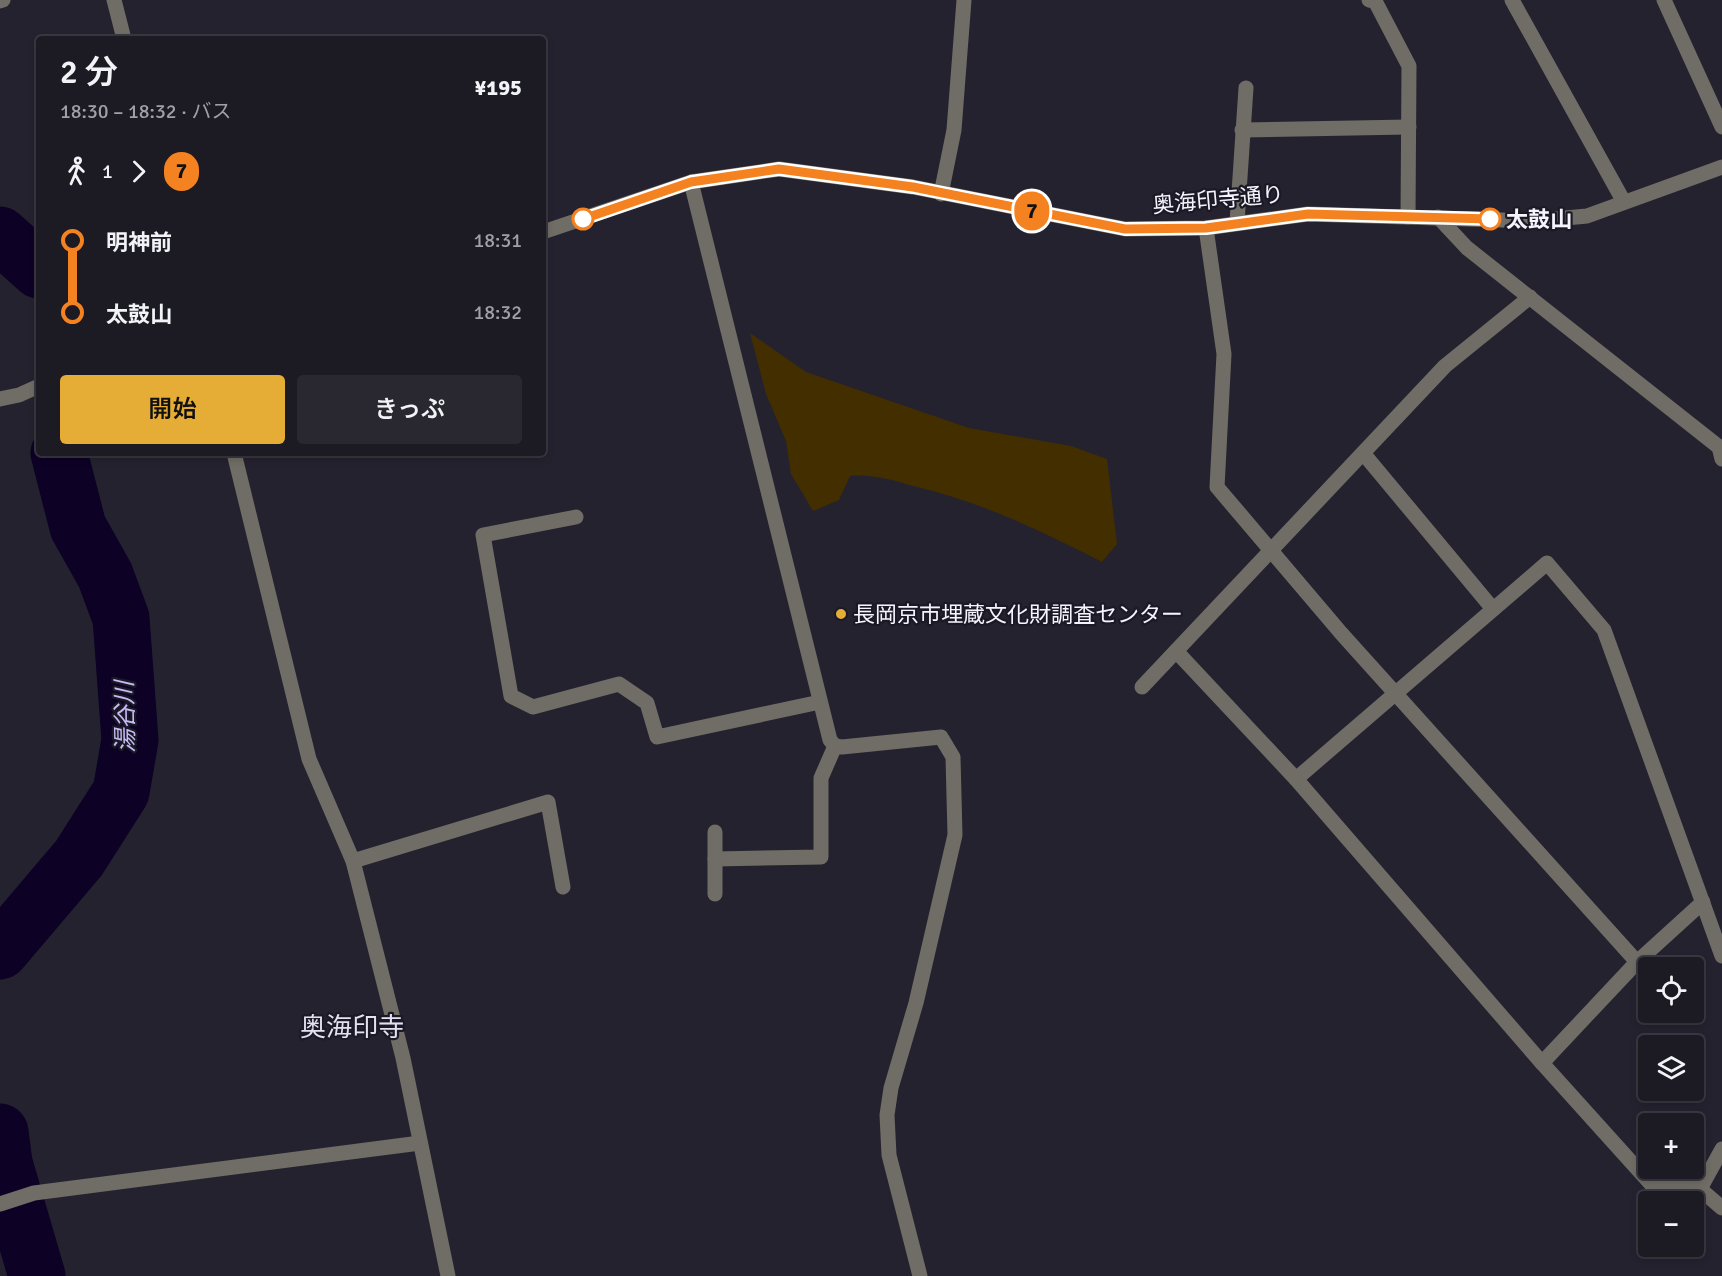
<!DOCTYPE html>
<html lang="ja">
<meta charset="utf-8">
<style>
body{margin:0;font-family:Signika,"Noto Sans JP",sans-serif;background:#292730;color:#f1f3f6;height:100vh;display:flex;flex-direction:column;font-size:22px;white-space:nowrap}
*{box-sizing:border-box;margin:0}
p{font-size:20px;color:#a0a1a6}
.icon{flex:none;width:33px;height:33px;fill:none;stroke:currentColor;stroke-width:2;stroke-linecap:round;stroke-linejoin:round}
.map{position:relative;flex:1;overflow:hidden}
.drawer{position:absolute;left:36px;top:36px;width:510px;height:420px;display:flex;flex-direction:column;background:#1c1a23;border-radius:6px;box-shadow:0 3px 9px #0003,0 0 0 2px #3a3841}
.drawer>*{flex:none}
.badge{padding:0 12px;border-radius:20px;font-size:21px;line-height:39px}
.fabs{position:absolute;left:1638px;top:957px;display:grid;gap:12px}
.fabs a{display:grid;place-items:center;width:66px;height:66px;border-radius:6px;background:#1c1a23;box-shadow:0 3px 9px #0003,0 0 0 2px #3a3841;font-size:30px}
.map>.badge{position:absolute;translate:-50% -50%;box-shadow:0 0 0 3px #fff}
.legs{display:flex;align-items:center;gap:9px;height:66px;padding:0 24px;font-size:20px}
.legs p{margin-inline-start:auto}
.head{display:flex;align-items:center;justify-content:space-between;height:102px;padding:0 24px}
h1{font-size:33px;font-weight:600;line-height:45px}
.button{display:flex;gap:12px;margin-top:auto;padding:12px 24px}
.button a{flex:1;height:69px;border-radius:6px;background:#e6ad36;color:#111;font-size:24px;font-weight:600;line-height:69px;text-align:center}
.button a+a{background:#292730;color:#f1f3f6}
ul{padding:0 24px;list-style:none}
li{display:flex;align-items:center;gap:21px;height:72px;font-size:22px}
li i{display:grid;place-items:center;width:9px;height:100%;margin:0 8px;background:currentColor}
li i::after{content:'';width:15px;height:15px;margin:-8px;border:4px solid;border-radius:50%;background:#1c1a23}
li p{margin-inline-start:auto}
li:first-child i{background:linear-gradient(#0000 50%,currentColor 0)}
li:last-child i{background:linear-gradient(currentColor 50%,#0000 0)}
.map>svg:first-child{display:block}
.green{fill:#432e00}
.lines{fill:none;stroke-linecap:round;stroke-linejoin:round}
.river{stroke:#0d0126;stroke-width:57}
.minor{stroke:#706d66;stroke-width:15}
.line-1-casing{stroke:#fff;stroke-width:14}
.line-1{stroke:#f58220;stroke-width:9}
.stop-1-dot{fill:#fff;stroke:#f58220;stroke-width:3}
.poi-dot{fill:#e6ad36;stroke:#1b1925;stroke-width:2}
.labels{text-anchor:middle;stroke-width:4.5;stroke-linejoin:round;paint-order:stroke}
.street-label{font-size:22px;fill:#f5f3fc;stroke:#1b1925}
.stop-label{font-size:22px;font-weight:bold;fill:#f5f3fc;stroke:#1b1925;text-anchor:start}
.poi-label{font-size:22px;fill:#f5f3fc;stroke:#1b1925;text-anchor:start}
.water-label{font-size:24px;font-style:italic;fill:#c5baf6;stroke:#1b1925}
.quarter-label{font-size:26px;fill:#e3e0f2;stroke:#1b1925}
</style>
<div class="map">
<svg width="1722" height="1276" viewBox="0 0 1722 1276">
<rect width="100%" height="100%" fill="#25222f"/>
<path class="green" d="M750 333 806 372 969 428 1071 446 1107 459 1117 544 1102 562C1040 530 981 502 913 486 892 480 872 474 850 476L839 500 813 511 791 474 786 441 766 394Z"/>
<g class="lines">
<g class="river">
<polyline points="0,235 39,270"/>
<polyline points="0,951 79,858 121,792 130,740 121,618 105,575 78,527 59,453"/>
<polyline points="0,1132 4,1163 37,1276"/>
</g>
<g class="minor">
<polyline points="114,0 124,39"/>
<polyline points="1369,0 1375,1 1409,66 1408,217"/>
<polyline points="1512,0 1624,202"/>
<polyline points="1664,0 1722,127"/>
<polyline points="0,1 3,0"/>
<polyline points="1242,130 1409,127"/>
<polyline points="691,182 830,740 835,746 842,747 941,737 953,757 955,835 916,1003 891,1088 887,1115 889,1155 920,1276"/>
<polyline points="941,194 954,130 964,0"/>
<polyline points="1438,217 1467,248 1719,447 1722,459"/>
<polyline points="1237,222 1246,88"/>
<polyline points="1206,228 1224,354 1217,487 1341,633 1637,962 1542,1063 1651,1184 1700,1189 1722,1208"/>
<polyline points="543,232 691,182 779,169 913,187 1125,229 1206,228 1308,214 1534,221 1587,216 1722,167"/>
<polyline points="0,399 19,395 39,386"/>
<polyline points="234,453 309,759 353,861 403,1058 448,1276"/>
<polyline points="1363,453 1493,609"/>
<polyline points="576,517 483,535 511,696 533,707 619,684 647,703 657,737 820,702"/>
<polyline points="1176,651 1296,779 1542,1063"/>
<polyline points="1142,687 1445,366 1530,297"/>
<polyline points="1296,779 1547,563 1604,630 1722,956"/>
<polyline points="715,859 821,857 821,778 835,746"/>
<polyline points="353,861 548,802 563,887"/>
<polyline points="715,894 715,832"/>
<polyline points="1637,962 1703,902"/>
<polyline points="1700,1189 1722,1149"/>
<polyline points="0,1204 34,1193 420,1143"/>
</g>
</g>
<g class="lines">
<defs>
<polyline id="line-1" points="583,219 691,182 779,169 913,187 1125,229 1206,228 1308,214 1490,219"/>
</defs>
<use href="#line-1" class="line-1-casing"/>
<use href="#line-1" class="line-1"/>
</g>
<g class="stop-1-dot">
<circle cx="583" cy="219" r="10"/>
<circle cx="1490" cy="219" r="10"/>
</g>
<circle class="poi-dot" cx="841" cy="614" r="6"/>
<g class="labels">
<g class="street-label">
<text transform="translate(1218 199) rotate(-5)" y="8">奥海印寺通り</text>
</g>
<g class="stop-label">
<text x="1506" y="227">太鼓山</text>
</g>
<g class="poi-label">
<text x="853" y="622">長岡京市埋蔵文化財調査センター</text>
</g>
<g class="water-label">
<text transform="translate(125 717) rotate(-91)" y="8">湯谷川</text>
</g>
<g class="quarter-label">
<text x="352" y="1036">奥海印寺</text>
</g>
</g>
</svg>
<div class="fabs">
<a><svg class="icon" aria-label="locate" viewBox="0 0 24 24"><circle cx="12" cy="12" r="6"/><path d="M12 2v4M12 18v4M2 12h4M18 12h4"/></svg></a>
<a><svg class="icon" aria-label="layers" viewBox="0 0 24 24"><path d="M12 4l9 5-9 5-9-5zM3 14l9 5 9-5"/></svg></a>
<a>+</a>
<a>−</a>
</div>
<b class="badge" style="left:1032px;top:211px;background:#f58220;color:#111">7</b>
<section class="drawer">
<div class="head"><div><h1>2 分</h1><p>18:30 – 18:32 · バス</p></div><b>¥195</b></div>
<div class="legs"><svg class="icon" aria-label="walk" viewBox="0 0 24 24"><circle cx="13" cy="4" r="2"/><path d="M13 8l-2 6 4 7M11 14l-3 7M7 12l3-4h3l4 4"/></svg>1<svg class="icon" aria-label="forward" viewBox="0 0 24 24"><path d="M9 5l7 7-7 7"/></svg><b class="badge" style="background:#f58220;color:#111">7</b></div>
<ul>
<li><i style="color:#f58220"></i><b>明神前</b><p>18:31</p></li>
<li><i style="color:#f58220"></i><b>太鼓山</b><p>18:32</p></li>
</ul>
<div class="button"><a>開始</a><a>きっぷ</a></div>
</section>
</div>
